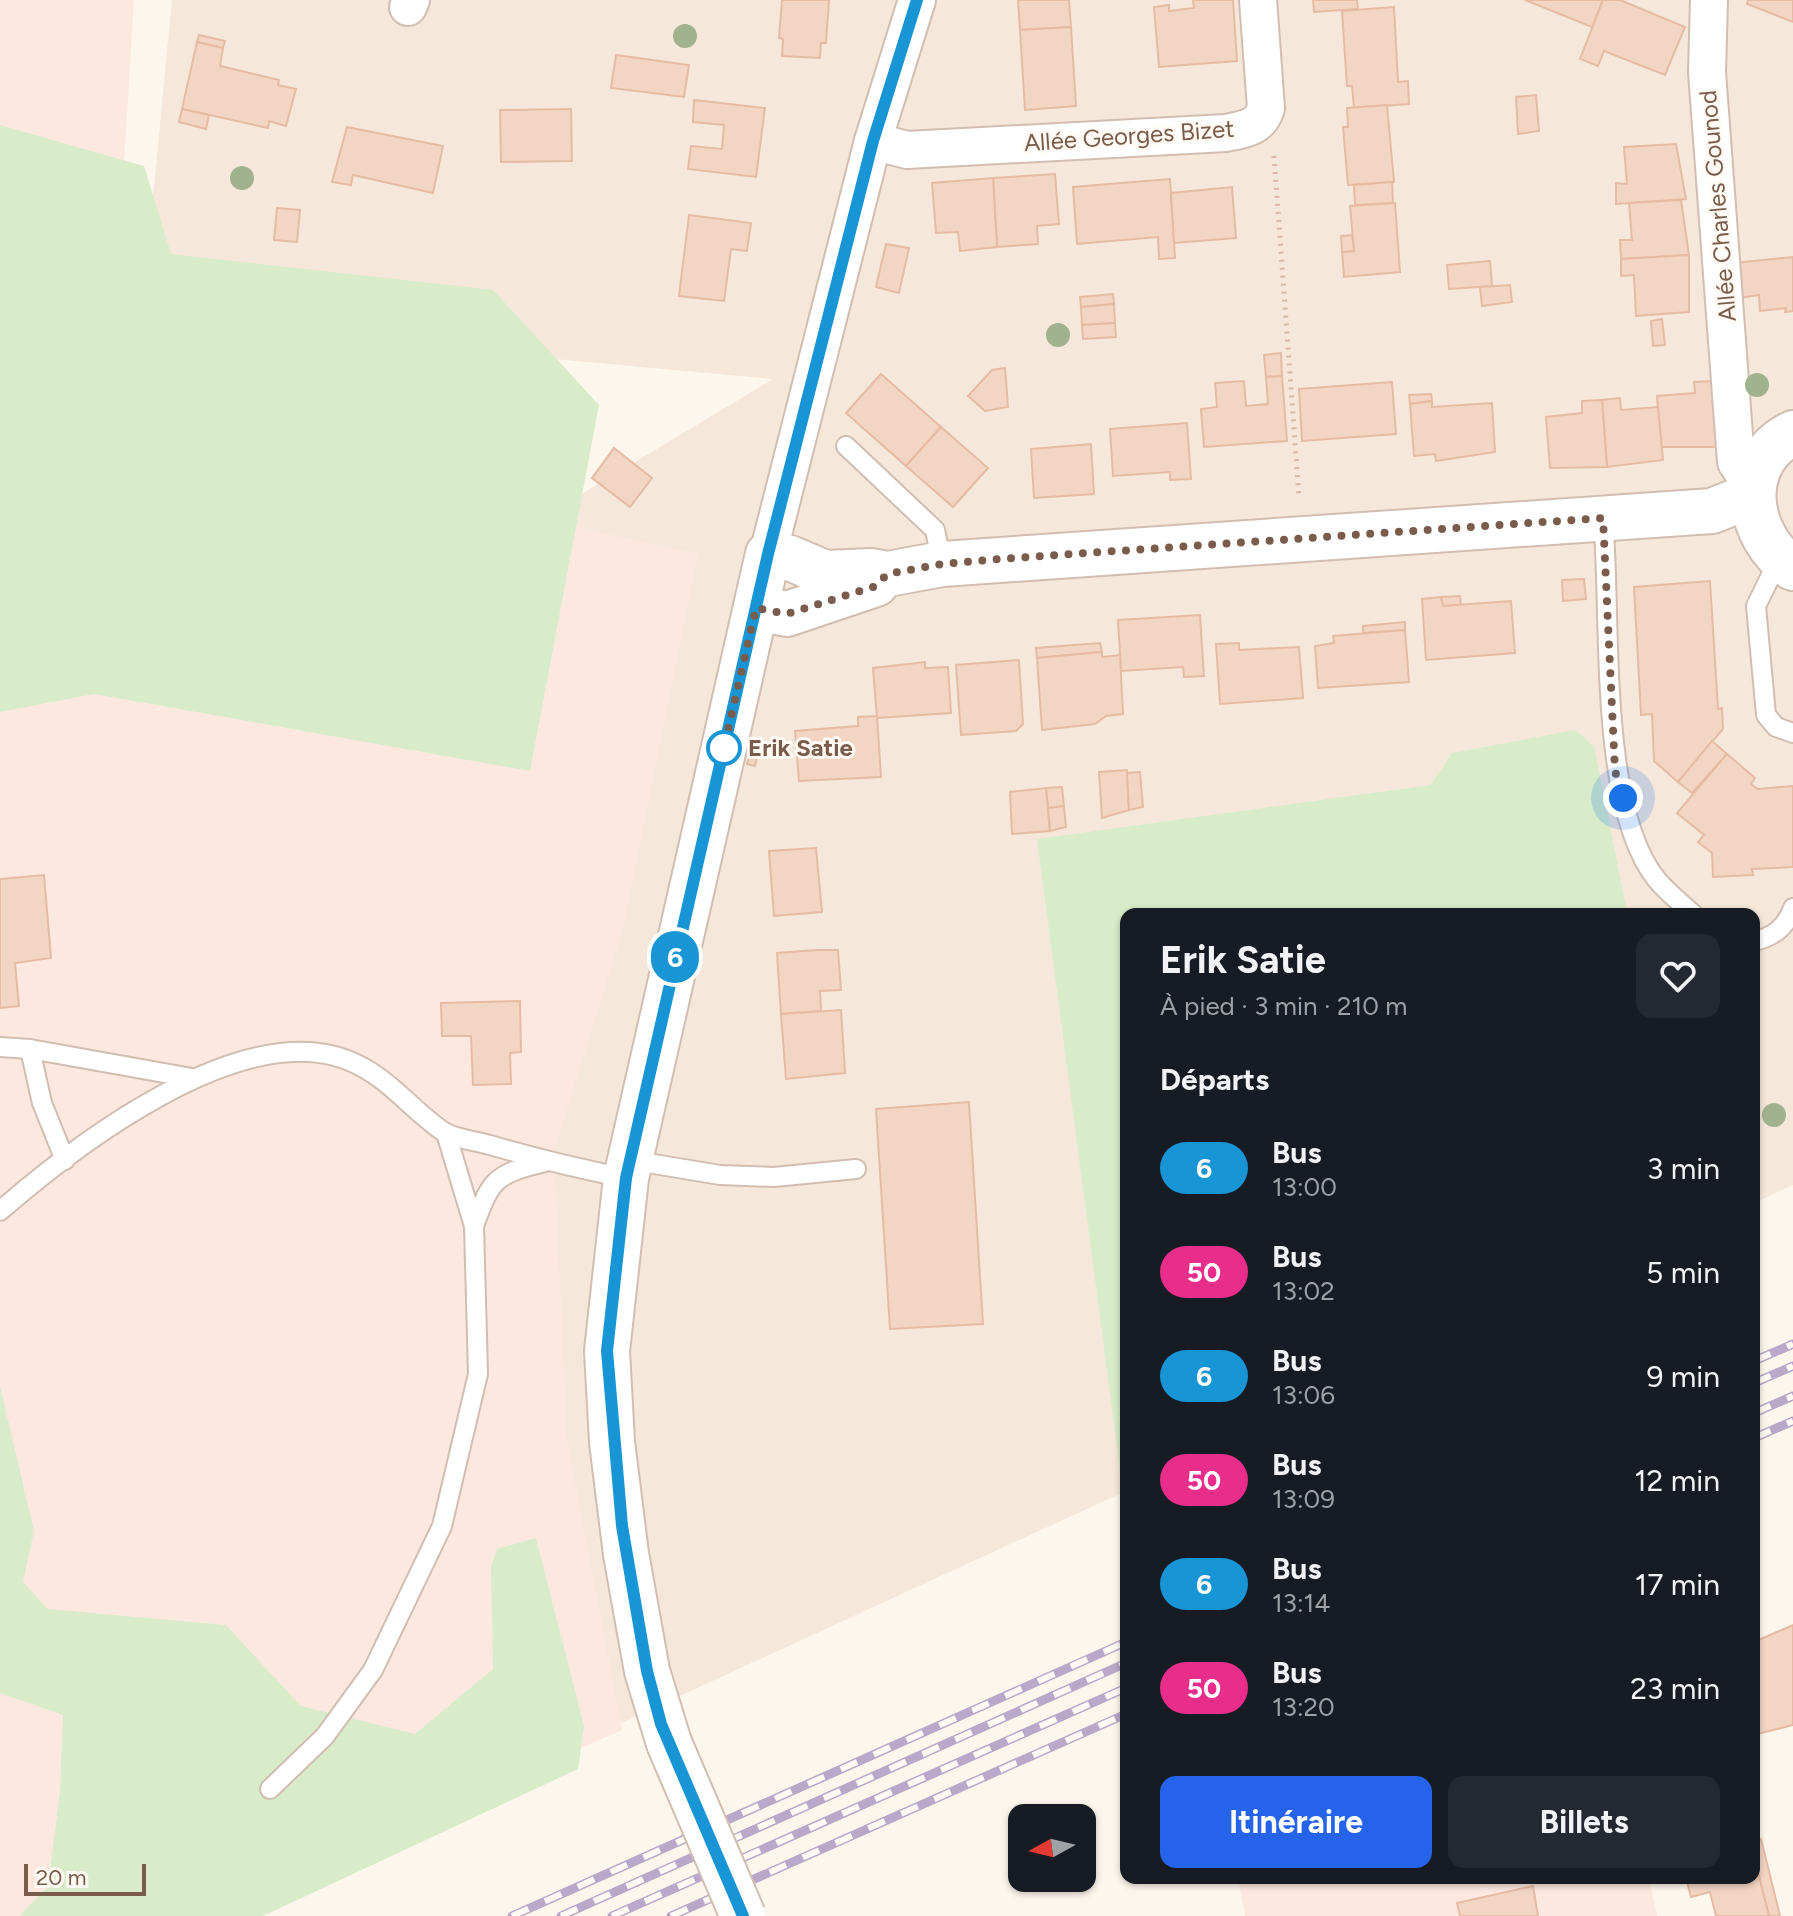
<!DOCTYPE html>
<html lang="fr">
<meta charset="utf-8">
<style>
body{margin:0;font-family:Figtree,sans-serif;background:#242831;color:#f1f3f6;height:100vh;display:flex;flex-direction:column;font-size:30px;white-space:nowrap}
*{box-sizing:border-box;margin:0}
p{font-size:26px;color:#9ea1a6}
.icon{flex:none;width:44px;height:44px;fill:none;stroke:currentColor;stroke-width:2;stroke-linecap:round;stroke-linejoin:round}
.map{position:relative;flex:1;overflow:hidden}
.sheet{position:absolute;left:1120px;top:908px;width:640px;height:976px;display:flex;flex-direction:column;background:#171b24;border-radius:16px;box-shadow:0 2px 6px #0004}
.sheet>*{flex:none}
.badge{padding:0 16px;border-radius:26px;font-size:28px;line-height:52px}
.needle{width:52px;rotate:262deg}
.buttons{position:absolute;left:1008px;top:1804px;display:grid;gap:16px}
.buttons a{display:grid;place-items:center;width:88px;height:88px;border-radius:16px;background:#171b24;box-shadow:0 2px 6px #0004;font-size:40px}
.scale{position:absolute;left:24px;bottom:20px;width:122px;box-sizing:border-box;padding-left:8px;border:4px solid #7a5c4d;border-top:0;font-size:22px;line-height:28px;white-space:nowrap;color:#7a5c4d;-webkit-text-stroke:6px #fffaf3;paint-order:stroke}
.you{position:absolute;width:40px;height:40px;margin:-20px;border:6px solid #fff;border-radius:50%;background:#1a73e8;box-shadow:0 0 0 12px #1a73e833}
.map>.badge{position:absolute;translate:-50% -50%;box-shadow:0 0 0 4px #fff}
h2{padding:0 40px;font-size:30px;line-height:72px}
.round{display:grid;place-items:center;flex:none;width:84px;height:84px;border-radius:16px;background:#242831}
.overview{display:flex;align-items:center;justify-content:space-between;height:136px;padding:0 40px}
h1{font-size:38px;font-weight:700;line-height:60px}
.cta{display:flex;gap:16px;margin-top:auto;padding:16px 40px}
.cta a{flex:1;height:92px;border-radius:16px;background:#2563eb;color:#fff;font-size:32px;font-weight:700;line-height:92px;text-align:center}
.cta a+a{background:#242831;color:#f1f3f6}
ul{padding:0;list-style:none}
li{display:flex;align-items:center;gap:24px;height:104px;padding:0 40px}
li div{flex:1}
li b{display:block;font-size:30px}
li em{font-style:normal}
li .badge{min-width:88px;font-weight:700;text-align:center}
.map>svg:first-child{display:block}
.residential{fill:#f5e8da}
.commercial{fill:#fde8e0}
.green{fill:#d8ecc9}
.building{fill:#f3d5c3;stroke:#e6bba3;stroke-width:2}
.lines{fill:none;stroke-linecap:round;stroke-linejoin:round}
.service-casing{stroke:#d1beb0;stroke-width:22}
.minor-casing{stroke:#d1beb0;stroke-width:40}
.tertiary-casing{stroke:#d1beb0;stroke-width:48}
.path{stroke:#d9b8a5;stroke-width:5;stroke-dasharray:2 6;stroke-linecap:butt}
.service{stroke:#fff;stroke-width:18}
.minor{stroke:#fff;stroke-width:36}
.tertiary{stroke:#fff;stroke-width:44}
.rail-casing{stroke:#b9a8c9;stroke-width:9}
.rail{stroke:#fffaf3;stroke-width:6;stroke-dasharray:18;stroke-linecap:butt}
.tertiary-bridge-casing{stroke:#d1beb0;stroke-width:48;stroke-linecap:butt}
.tertiary-bridge{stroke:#fff;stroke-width:44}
.tree{fill:#a0b28e}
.line-casing{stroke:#fff;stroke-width:18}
.line{stroke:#1895d5;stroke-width:12}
.walk{stroke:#7a5c4d;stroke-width:8;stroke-dasharray:0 14.4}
.stop-dot{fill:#fff;stroke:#1895d5;stroke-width:4}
.labels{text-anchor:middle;stroke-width:6;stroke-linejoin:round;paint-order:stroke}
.street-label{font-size:24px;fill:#7a5c4d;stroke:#fffaf3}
.stop-label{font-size:24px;font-weight:bold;fill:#7a5c4d;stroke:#fffaf3;text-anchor:start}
</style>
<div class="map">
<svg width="1793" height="1916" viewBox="0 0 1793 1916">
<rect width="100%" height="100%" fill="#fdf6ec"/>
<polygon class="residential" points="172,0 1793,0 1793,1185 1754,1203 1754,914 1126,914 1126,1491 201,1916 0,1916 0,623 247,695 773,379 141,321"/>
<g class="commercial">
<polygon points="0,0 134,0 108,425 698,554 623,929 554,1151 567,1440 622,1730 200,1916 0,1916"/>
<polygon points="1238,1878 1649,1878 1657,1916 1245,1916"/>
</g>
<g class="green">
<polygon points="0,125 144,166 171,254 493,290 599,405 530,771 94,694 0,712"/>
<polygon points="1575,730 1594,746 1626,907 1631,914 1126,914 1126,1515 1037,839 1431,785 1452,753"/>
<polygon points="0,1386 34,1531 23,1582 48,1609 226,1625 301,1706 415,1734 493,1669 491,1567 497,1549 536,1538 584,1726 578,1769 263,1916 19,1916 48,1887 60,1791 63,1715 0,1693"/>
</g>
<g class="building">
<polygon points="782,0 829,0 826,43 821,43 820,58 782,56 783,39 779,38"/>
<polygon points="1018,0 1069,0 1071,27 1020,30"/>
<polygon points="1193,0 1233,0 1237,61 1159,67 1154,7 1169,5 1169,11 1194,8"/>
<polygon points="1313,0 1357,0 1358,9 1314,12"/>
<polygon points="1525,0 1603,0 1592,27"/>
<polygon points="1603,0 1620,0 1685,27 1665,75 1604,51 1598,66 1580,59"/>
<polygon points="1748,0 1793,0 1793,22 1747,4"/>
<polygon points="1394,7 1398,82 1408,81 1409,104 1354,108 1352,86 1347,86 1342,11"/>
<polygon points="1071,27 1076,106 1025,110 1020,30"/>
<polygon points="199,35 225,41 223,48 197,42"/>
<polygon points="197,42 223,48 220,66 279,80 278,85 296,89 286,126 269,121 268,128 182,109"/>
<polygon points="616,55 689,65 684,97 611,88"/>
<polygon points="1536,95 1539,131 1518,134 1516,97"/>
<polygon points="694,100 765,108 756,177 688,169 691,146 722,149 724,125 693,122"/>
<polygon points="1387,105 1394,182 1348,185 1343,127 1348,127 1347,108"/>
<polygon points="182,109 209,115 206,129 179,122"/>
<polygon points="571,109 572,161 501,162 500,110"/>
<polygon points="347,127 443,146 433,193 353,175 351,185 332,182"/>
<polygon points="1676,144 1686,199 1616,204 1616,183 1627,184 1624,147"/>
<polygon points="1055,174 1059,224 1037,226 1038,244 997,247 993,178"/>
<polygon points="993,178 997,247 960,251 958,232 936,233 932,183"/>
<polygon points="1170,179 1175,258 1159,259 1158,237 1077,244 1073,187"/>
<polygon points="1392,182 1393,203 1355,205 1354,185"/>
<polygon points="1232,187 1236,238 1174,243 1171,193"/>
<polygon points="1681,200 1689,255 1621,259 1620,240 1632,240 1629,203"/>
<polygon points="1395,203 1400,272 1344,277 1342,252 1354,251 1350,206"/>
<polygon points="277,208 300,210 297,242 274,240"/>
<polygon points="689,215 751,223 747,251 731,249 724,301 679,296"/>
<polygon points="1352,235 1354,251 1342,252 1341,236"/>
<polygon points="886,244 909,248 899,293 876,287"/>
<polygon points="1689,255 1689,312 1636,316 1634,275 1621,276 1621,259"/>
<polygon points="1793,257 1793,311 1785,312 1786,308 1760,311 1759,295 1739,298 1735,263"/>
<polygon points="1490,261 1492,286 1449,289 1447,265"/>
<polygon points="1510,285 1512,302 1482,306 1480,287"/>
<polygon points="1113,294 1114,304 1081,307 1080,297"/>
<polygon points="1114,304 1115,323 1082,325 1081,307"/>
<polygon points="1662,319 1665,345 1653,346 1651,321"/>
<polygon points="1115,323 1116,337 1083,339 1082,325"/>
<polygon points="1281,353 1282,376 1266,377 1264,355"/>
<polygon points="1005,368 1008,407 985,411 968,396 992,370"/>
<polygon points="881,374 941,427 906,466 846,413"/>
<polygon points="1282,376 1287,441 1204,447 1201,409 1217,407 1215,383 1244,381 1246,406 1268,404 1266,377"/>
<polygon points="1713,381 1717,447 1661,447 1657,396 1695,393 1694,382"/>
<polygon points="1392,382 1396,434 1302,441 1299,389"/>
<polygon points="1431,394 1432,401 1410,404 1409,395"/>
<polygon points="1620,398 1621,410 1658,407 1663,460 1607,467 1602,400"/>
<polygon points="1602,400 1607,467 1550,468 1546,417 1582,413 1582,401"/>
<polygon points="1432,401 1432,407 1492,403 1495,452 1436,461 1435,454 1414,456 1410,404"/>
<polygon points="1187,423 1191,479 1170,480 1170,472 1113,476 1110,429"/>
<polygon points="941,427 988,468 953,507 906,466"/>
<polygon points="1091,444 1094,494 1034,498 1031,449"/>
<polygon points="614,448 652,478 630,507 592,478"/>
<polygon points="1584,579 1586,599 1563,601 1562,580"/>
<polygon points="1710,581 1718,709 1722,708 1723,729 1678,782 1654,761 1652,714 1641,715 1634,587"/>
<polygon points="1460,596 1461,605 1443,606 1441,597"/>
<polygon points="1441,597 1443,606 1511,601 1515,653 1426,660 1422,599"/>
<polygon points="1200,615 1204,676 1184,677 1183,667 1121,671 1118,620"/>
<polygon points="1405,622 1405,630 1363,633 1363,626"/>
<polygon points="1405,630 1409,682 1318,688 1315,646 1334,643 1333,636"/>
<polygon points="1100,643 1102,652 1037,658 1036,648"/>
<polygon points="1239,643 1239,650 1299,647 1303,698 1220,704 1216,644"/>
<polygon points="1102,652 1102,657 1120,655 1123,714 1106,716 1095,724 1042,730 1037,658"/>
<polygon points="1019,660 1023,724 1016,731 961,735 956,665"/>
<polygon points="925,662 925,668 948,667 951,713 877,718 873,668"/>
<polygon points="877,716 881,777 799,781 795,731 858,726 858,717"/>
<polygon points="1712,741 1727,754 1692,793 1678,782"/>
<polygon points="752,744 760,746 755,766 747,764"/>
<polygon points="1727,754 1755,778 1751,784 1758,789 1793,786 1793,867 1752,869 1753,875 1713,877 1712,853 1698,842 1704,835 1677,813"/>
<polygon points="1127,770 1129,810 1102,818 1099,772"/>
<polygon points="1140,772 1143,807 1129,810 1127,773"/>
<polygon points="1062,787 1064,806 1048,808 1046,788"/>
<polygon points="1046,788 1050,831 1012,834 1010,792"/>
<polygon points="1064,806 1066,827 1050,831 1048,808"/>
<polygon points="816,848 822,912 774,916 769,851"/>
<polygon points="44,875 51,958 15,963 19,1006 0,1008 0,879"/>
<polygon points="817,950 838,950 841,990 820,991 821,1011 781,1014 777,953"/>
<polygon points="520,1001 521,1052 510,1053 511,1084 473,1085 471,1036 442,1036 441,1003"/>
<polygon points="841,1010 845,1073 786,1079 781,1014"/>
<polygon points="969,1102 983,1324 890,1329 876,1109"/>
<polygon points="1793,1625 1793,1725 1754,1735 1754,1642"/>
<polygon points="1761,1839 1780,1916 1769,1916 1754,1857 1754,1841"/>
<polygon points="1754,1857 1769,1916 1716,1916 1710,1892 1691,1897 1686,1878 1754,1878"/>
<polygon points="1533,1886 1538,1916 1460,1916 1457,1903"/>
</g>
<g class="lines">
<defs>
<g id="service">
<polyline points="846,446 935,530 942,564"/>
<path d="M1603 518C1612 614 1597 806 1657 880 1667 892 1681 903 1693 914"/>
<polyline points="1779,559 1756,606 1766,715 1776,727 1793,733"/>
<path d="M1754 941C1774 937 1786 927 1793 908"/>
<polyline points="0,1047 30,1049 192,1078"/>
<polyline points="30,1049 42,1103 65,1160"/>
<polyline points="630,1160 720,1175 774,1177 856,1169"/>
<path d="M0 1211C77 1144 240 1019 347 1060 387 1075 410 1109 444 1132 456 1139 476 1141 490 1145 535 1158 580 1169 626 1178"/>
<path d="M474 1226C491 1179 495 1174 545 1162"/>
<polyline points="270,1789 325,1736 373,1670 442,1526 478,1374 474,1226 446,1133"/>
</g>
<g id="minor">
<polyline points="1709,0 1707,72 1736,462 1754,489"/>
<polyline points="408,7 411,0"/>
<path d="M873 141 907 150 1226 133C1245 129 1260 128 1266 108L1258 0"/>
<polyline points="768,554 873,141 917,0"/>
</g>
<g id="tertiary">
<path d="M1793 433C1735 461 1746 538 1793 568"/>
<polyline points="756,608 787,614 876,584"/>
<polyline points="669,1743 647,1671 626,1554 612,1442 607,1351 626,1178 768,554 790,558 825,573 872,571 888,574 942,564 1712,511 1752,495"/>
</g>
</defs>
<use href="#service" class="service-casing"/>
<use href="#minor" class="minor-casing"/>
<use href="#tertiary" class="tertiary-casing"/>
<polyline class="path" points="1274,156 1299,497"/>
<use href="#service" class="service"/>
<use href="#minor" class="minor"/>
<use href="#tertiary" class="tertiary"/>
<defs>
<g id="rail">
<polyline points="1754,1361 1793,1344"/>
<polyline points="1754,1383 1793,1366"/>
<polyline points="1754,1413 1793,1396"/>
<polyline points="1754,1438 1793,1421"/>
<polyline points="512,1916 1126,1642"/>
<polyline points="561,1916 1126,1663"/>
<polyline points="612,1916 1126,1688"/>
<polyline points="671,1916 1126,1714"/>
</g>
</defs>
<use href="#rail" class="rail-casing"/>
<use href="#rail" class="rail"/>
<defs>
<polyline id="tertiary-bridge" points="669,1743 743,1916"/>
</defs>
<use href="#tertiary-bridge" class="tertiary-bridge-casing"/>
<use href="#tertiary-bridge" class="tertiary-bridge"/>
</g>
<g class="tree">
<circle cx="685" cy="36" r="12"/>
<circle cx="242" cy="178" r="12"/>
<circle cx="1058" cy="335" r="12"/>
<circle cx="1757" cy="385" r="12"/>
<circle cx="1774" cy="1115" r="12"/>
</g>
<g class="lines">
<defs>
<polyline id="line" points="743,1916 661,1724 647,1671 622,1526 607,1351 626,1178 768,554 873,141 917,0"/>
</defs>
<use href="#line" class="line-casing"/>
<use href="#line" class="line"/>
<polyline class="walk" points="724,748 723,752 756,608 787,614 873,587 888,574 942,564 999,559 1603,518 1615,771 1623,798"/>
</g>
<circle class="stop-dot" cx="724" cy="748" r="16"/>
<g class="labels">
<g class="street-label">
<text transform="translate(1129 136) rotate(-4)" y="8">Allée Georges Bizet</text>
<text transform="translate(1718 206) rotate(-95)" y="8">Allée Charles Gounod</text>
</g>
<g class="stop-label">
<text x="748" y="756">Erik Satie</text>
</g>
</g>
</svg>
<div class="buttons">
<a><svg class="needle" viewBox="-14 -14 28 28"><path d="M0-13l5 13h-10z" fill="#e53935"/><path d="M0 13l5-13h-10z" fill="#9ea1a6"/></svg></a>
</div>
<div class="scale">20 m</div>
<div class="you" style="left:1623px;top:798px"></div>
<b class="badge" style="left:675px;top:957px;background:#1895d5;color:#fff">6</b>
<section class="sheet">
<div class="overview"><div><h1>Erik Satie</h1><p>À pied · 3 min · 210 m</p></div><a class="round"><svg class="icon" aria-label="heart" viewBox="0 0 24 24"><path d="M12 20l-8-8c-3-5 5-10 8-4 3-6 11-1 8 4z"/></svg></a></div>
<h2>Départs</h2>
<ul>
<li><span class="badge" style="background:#1895d5;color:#fff">6</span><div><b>Bus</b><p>13:00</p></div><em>3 min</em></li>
<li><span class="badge" style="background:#e92d8b;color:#fff">50</span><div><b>Bus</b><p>13:02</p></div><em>5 min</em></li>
<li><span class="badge" style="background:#1895d5;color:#fff">6</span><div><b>Bus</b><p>13:06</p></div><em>9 min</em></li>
<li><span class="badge" style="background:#e92d8b;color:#fff">50</span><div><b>Bus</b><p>13:09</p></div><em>12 min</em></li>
<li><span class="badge" style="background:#1895d5;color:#fff">6</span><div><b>Bus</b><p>13:14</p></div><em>17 min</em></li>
<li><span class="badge" style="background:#e92d8b;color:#fff">50</span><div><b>Bus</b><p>13:20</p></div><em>23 min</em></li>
</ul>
<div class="cta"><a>Itinéraire</a><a>Billets</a></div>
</section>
</div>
